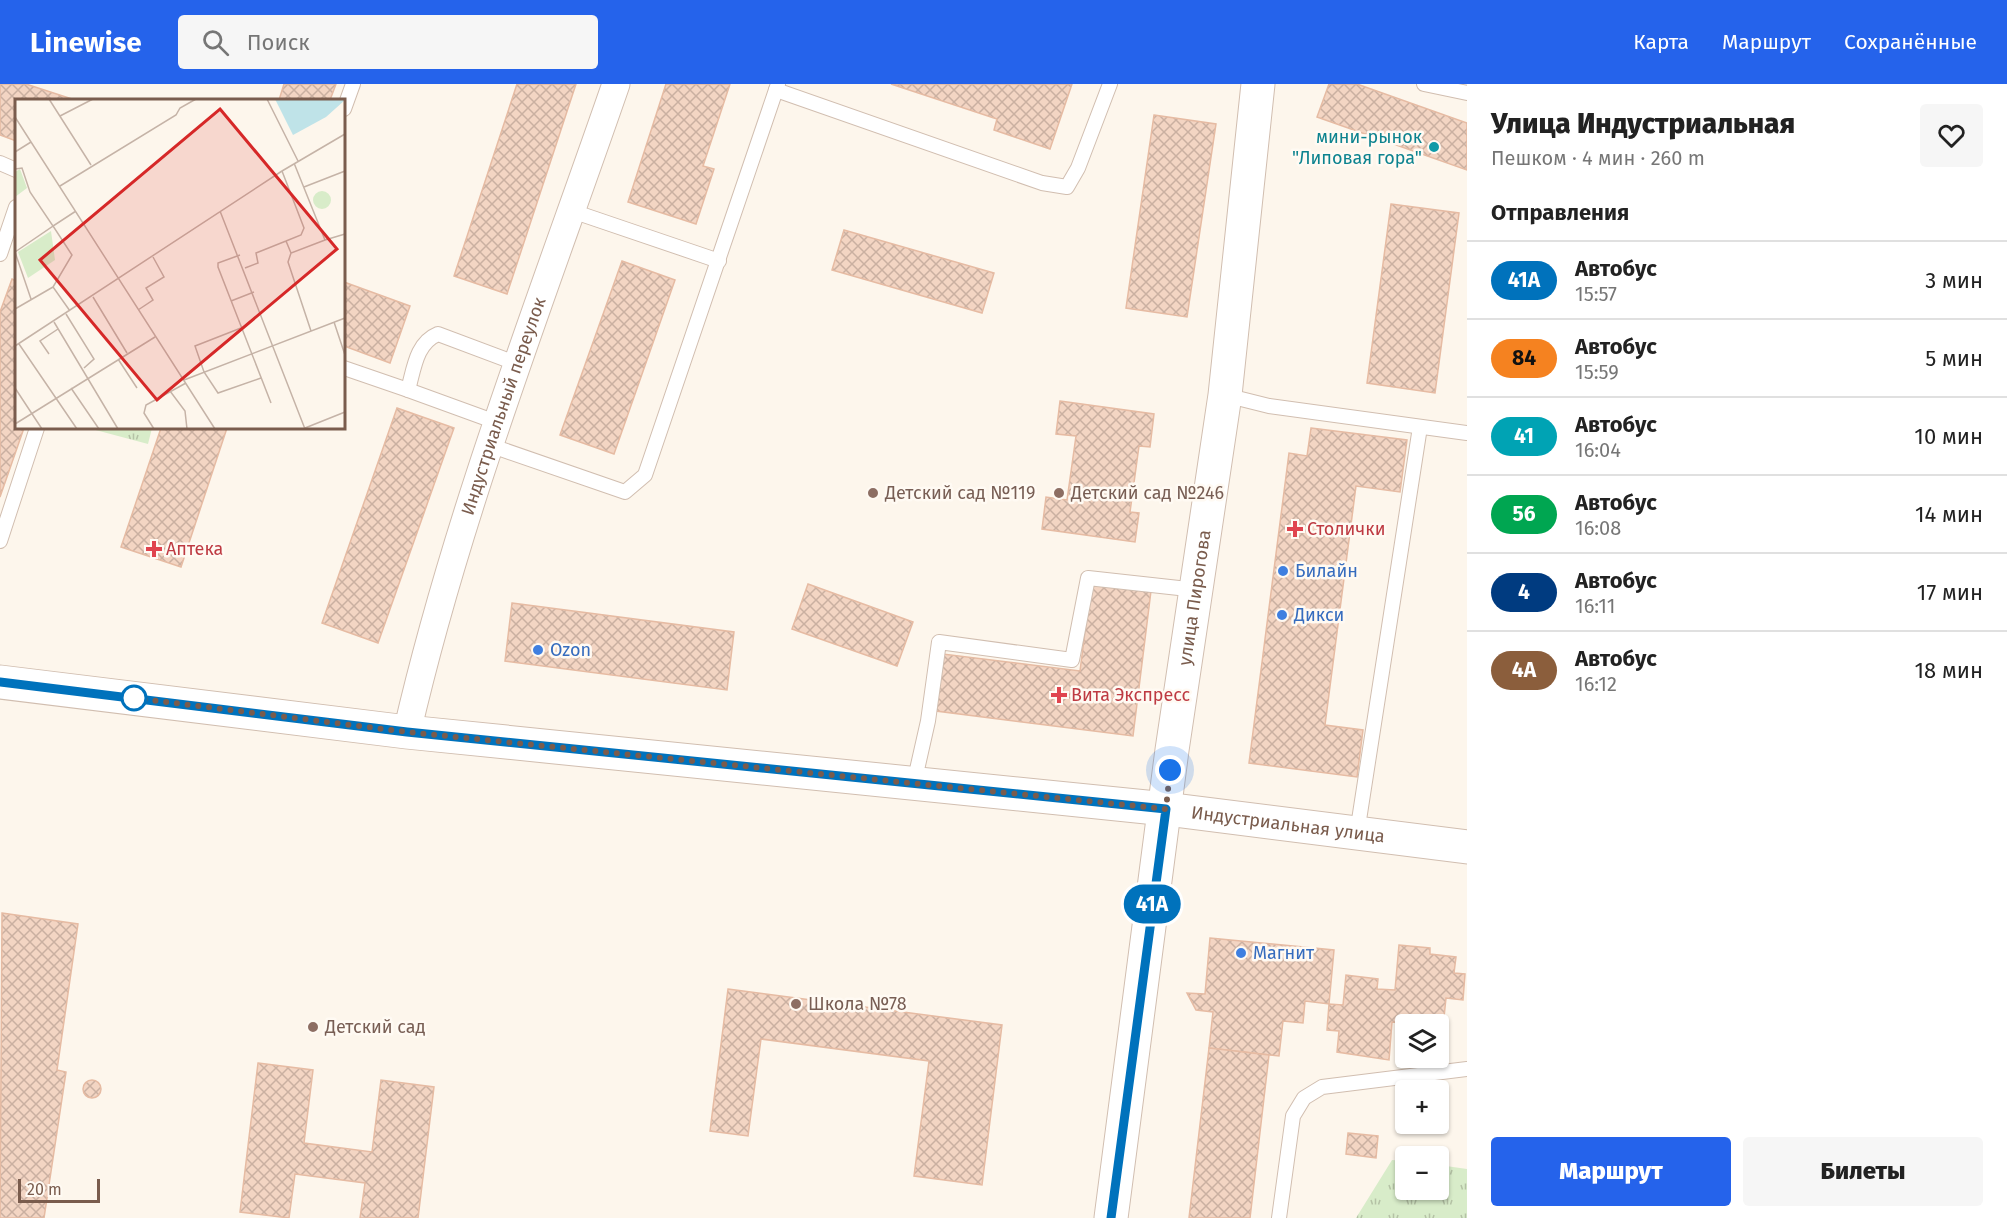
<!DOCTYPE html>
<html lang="ru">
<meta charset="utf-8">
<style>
body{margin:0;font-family:"Fira Sans",sans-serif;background:#f6f6f6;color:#222;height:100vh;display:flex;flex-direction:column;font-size:22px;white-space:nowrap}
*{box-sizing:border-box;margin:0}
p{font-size:20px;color:#767676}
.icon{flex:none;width:33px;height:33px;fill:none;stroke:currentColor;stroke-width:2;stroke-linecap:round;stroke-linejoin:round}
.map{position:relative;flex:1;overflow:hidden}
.side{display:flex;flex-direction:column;background:#fff;width:540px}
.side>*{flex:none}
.badge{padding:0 12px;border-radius:20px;font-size:21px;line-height:39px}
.buttons{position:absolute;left:1395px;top:930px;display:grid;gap:12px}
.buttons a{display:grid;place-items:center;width:54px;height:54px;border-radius:6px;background:#fff;box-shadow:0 2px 4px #0004;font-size:30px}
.scale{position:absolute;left:18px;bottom:15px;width:82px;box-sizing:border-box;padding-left:6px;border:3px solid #7a5c4d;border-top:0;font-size:16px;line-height:21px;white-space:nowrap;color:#7a5c4d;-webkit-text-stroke:4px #fffaf3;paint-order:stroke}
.you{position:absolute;width:30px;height:30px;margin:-15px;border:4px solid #fff;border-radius:50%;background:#1a73e8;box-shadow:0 0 0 9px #1a73e833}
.map>.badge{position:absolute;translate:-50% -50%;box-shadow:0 0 0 3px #fff}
h2{padding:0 24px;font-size:22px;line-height:54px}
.round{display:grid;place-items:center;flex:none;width:63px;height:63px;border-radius:6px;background:#f6f6f6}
.overview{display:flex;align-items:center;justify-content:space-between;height:102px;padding:0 24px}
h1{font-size:28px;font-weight:800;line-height:45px}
.primary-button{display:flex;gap:12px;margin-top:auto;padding:12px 24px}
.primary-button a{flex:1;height:69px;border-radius:6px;background:#2563eb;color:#fff;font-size:24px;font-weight:800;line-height:69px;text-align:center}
.primary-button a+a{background:#f6f6f6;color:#222}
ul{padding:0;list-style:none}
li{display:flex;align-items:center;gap:18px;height:78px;padding:0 24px;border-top:2px solid #e0e0e0}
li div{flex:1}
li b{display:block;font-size:22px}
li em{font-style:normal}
li .badge{min-width:66px;font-weight:700;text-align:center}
header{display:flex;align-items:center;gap:36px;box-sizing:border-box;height:84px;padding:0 30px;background:#2563eb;color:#fff}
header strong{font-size:28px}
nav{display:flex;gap:33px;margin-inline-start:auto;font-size:21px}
.search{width:420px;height:54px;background:#f6f6f6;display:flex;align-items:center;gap:15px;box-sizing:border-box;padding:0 21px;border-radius:6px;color:#767676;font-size:22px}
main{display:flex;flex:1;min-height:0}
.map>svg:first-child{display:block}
.park{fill:url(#park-tufts)}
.building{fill:url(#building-cross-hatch);stroke:#e6bba3;stroke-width:1.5}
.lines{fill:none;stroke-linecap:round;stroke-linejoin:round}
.service-casing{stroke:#d1beb0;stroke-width:16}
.minor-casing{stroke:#d1beb0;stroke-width:29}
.tertiary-casing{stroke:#d1beb0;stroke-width:35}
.service{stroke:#fff;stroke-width:14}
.minor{stroke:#fff;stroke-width:27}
.tertiary{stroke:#fff;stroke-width:33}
.line-casing{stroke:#fff;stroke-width:14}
.line{stroke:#0072bc;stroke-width:9}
.walk{stroke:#7a5c4d;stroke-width:6;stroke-dasharray:0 10.8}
.culture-dot{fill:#0f9aa8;stroke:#fffaf3;stroke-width:2}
.education-dot{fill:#8d6e63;stroke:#fffaf3;stroke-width:2}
.health-dot{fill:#e0444e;stroke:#fffaf3;stroke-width:2}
.shop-dot{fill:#3f7fe0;stroke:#fffaf3;stroke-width:2}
.stop-dot{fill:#fff;stroke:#0072bc;stroke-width:3}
.labels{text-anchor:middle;stroke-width:5;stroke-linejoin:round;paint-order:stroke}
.culture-label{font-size:18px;fill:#0d838f;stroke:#fffaf3;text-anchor:end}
.street-label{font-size:18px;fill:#7a5c4d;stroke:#fffaf3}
.education-label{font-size:18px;fill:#785e54;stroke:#fffaf3;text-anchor:start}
.health-label{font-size:18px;fill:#be3a42;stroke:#fffaf3;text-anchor:start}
.shop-label{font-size:18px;fill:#366cbe;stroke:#fffaf3;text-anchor:start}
.inset-road{fill:none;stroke:#c5b3a7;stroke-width:1.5}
.view{fill:#d62828;fill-opacity:0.15;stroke:#d62828;stroke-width:3}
.inset-edge{fill:none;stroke:#7a5c4d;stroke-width:3}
</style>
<header>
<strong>Linewise</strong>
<div class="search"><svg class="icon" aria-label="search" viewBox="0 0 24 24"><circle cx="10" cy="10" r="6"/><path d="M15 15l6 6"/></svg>Поиск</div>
<nav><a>Карта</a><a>Маршрут</a><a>Сохранённые</a></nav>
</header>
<main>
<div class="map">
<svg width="1467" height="1134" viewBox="0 0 1467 1134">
<defs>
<pattern id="park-tufts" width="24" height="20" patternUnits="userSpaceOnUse" patternTransform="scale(1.5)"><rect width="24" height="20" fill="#d8ecc9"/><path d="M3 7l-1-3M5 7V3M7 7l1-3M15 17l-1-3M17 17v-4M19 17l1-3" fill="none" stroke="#b4c2a5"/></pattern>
<pattern id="building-cross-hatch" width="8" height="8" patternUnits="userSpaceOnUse" patternTransform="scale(1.5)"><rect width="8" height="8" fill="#f3d5c3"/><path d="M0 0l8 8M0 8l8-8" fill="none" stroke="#cab0a1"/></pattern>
</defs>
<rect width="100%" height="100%" fill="#fdf6ec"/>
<g class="park">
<polygon points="88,344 152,344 148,360"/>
<polygon points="1392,1076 1405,1077 1406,1106 1438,1106 1439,1081 1467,1085 1467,1134 1356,1134"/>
</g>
<g class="building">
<polygon points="0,0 26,0 75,16 16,16 16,57 0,51"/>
<polygon points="284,0 336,0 330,16 279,16"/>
<polygon points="517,0 576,0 507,210 454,192"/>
<polygon points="666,0 730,0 703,82 714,85 696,140 628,118"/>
<polygon points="891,0 1072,0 1050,65 994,46 997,35"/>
<polygon points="1329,0 1357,0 1467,39 1467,86 1317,33"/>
<polygon points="1154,31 1216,40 1187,233 1126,224"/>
<polygon points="1391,120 1459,129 1435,309 1367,299"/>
<polygon points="844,146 994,189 982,229 832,186"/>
<polygon points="622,177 675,196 614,370 560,351"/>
<polygon points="12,195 16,197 16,344 24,344 0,413 0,228"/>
<polygon points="344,198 410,222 390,279 344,262"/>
<polygon points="1060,317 1154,330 1150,363 1139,362 1130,428 1139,429 1135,458 1042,445 1046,413 1067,416 1076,352 1056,350"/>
<polygon points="397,324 454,344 378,559 322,539"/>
<polygon points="161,344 227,344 181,483 121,463"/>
<polygon points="1311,344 1407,356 1400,408 1356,402 1325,641 1363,646 1357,693 1249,679 1289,369 1307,372"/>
<polygon points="808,500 913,538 897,582 792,545"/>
<polygon points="1091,500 1151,507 1133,652 936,627 943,570 1080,587"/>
<polygon points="512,519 734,548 727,606 505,577"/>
<polygon points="2,829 78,840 57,986 66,988 44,1134 0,1134"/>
<polygon points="1210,854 1334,866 1329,920 1305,917 1303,939 1283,937 1279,972 1209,964 1213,928 1196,926 1187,909 1205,910"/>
<polygon points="1399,861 1430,864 1430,870 1456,873 1454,889 1465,890 1463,916 1446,914 1443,943 1392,938 1389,976 1337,968 1339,947 1327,946 1329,920 1343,921 1346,891 1378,895 1377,905 1395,906"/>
<polygon points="728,905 1002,941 982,1101 914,1092 929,977 761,955 748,1052 710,1047"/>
<polygon points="1209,964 1269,971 1250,1134 1189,1134"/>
<polygon points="258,979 313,986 304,1059 372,1068 381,996 434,1003 418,1134 360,1134 365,1099 295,1090 289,1134 240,1128"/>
<circle cx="92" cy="1005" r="9"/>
<polygon points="1348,1049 1378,1052 1376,1074 1346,1070"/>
</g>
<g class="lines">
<defs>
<g id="service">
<polyline points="1424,0 1467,9"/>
<polyline points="776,6 1042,99 1067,103 1078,84 1110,0"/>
<polyline points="344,25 353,0"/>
<polyline points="0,79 16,86"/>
<polyline points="572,127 719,177"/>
<polyline points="0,170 16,123"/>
<path d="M344 284 408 306C414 285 416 259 438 250L518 280"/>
<polyline points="408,306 496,338"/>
<polyline points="1225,311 1269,322 1467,349"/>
<polyline points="489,361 625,408 645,391 778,0"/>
<polyline points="0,457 37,344"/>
<polyline points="914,699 928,637 939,558 1072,576 1088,494 1197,506"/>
<polyline points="1357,749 1420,343"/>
<polyline points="1279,1134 1293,1032 1304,1014 1322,1003 1467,985"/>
</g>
<g id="minor">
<path id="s1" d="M407 648C458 427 542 214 616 0"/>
</g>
<g id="tertiary">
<path id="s2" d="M0 598 407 648 1166 725 1467 763"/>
<path id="s3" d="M1111 1134 1172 666 1225 311 1258 0"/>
</g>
</defs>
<use href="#service" class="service-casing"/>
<use href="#minor" class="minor-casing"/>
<use href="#tertiary" class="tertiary-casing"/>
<use href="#service" class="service"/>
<use href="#minor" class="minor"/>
<use href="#tertiary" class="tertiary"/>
</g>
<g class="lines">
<defs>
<polyline id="line" points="0,598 407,648 1166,725 1111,1134"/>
</defs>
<use href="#line" class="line-casing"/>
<use href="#line" class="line"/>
<polyline class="walk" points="134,614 407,648 1166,725 1170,686"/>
</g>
<circle class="culture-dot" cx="1434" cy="63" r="6"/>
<g class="education-dot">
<circle cx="873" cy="409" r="6"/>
<circle cx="1059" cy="409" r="6"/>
<circle cx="796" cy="920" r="6"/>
<circle cx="313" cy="943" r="6"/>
</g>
<g class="health-dot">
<path d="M1292 436h6v6h6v6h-6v6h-6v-6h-6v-6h6z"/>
<path d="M151 456h6v6h6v6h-6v6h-6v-6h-6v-6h6z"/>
<path d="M1056 602h6v6h6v6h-6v6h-6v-6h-6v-6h6z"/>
</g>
<g class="shop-dot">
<circle cx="1283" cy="487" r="6"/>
<circle cx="1282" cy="531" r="6"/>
<circle cx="538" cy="566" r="6"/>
<circle cx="1241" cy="869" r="6"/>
</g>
<circle class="stop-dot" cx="134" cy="614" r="12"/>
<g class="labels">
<g class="culture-label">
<text x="1422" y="59">мини-рынок<tspan x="1422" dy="21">"Липовая гора"</tspan></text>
</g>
<g class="street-label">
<text dy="6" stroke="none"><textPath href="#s1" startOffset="340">Индустриальный переулок</textPath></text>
<text dy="6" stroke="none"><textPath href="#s3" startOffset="626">улица Пирогова</textPath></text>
<text dy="6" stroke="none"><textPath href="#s2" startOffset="1296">Индустриальная улица</textPath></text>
</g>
<g class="education-label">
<text x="885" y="415">Детский сад №119</text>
<text x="1071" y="415">Детский сад №246</text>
<text x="808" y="926">Школа №78</text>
<text x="325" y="949">Детский сад</text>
</g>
<g class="health-label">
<text x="1307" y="451">Столички</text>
<text x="166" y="471">Аптека</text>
<text x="1071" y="617">Вита Экспресс</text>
</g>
<g class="shop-label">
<text x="1295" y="493">Билайн</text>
<text x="1294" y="537">Дикси</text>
<text x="550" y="572">Ozon</text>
<text x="1253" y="875">Магнит</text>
</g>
</g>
<g transform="translate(15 15)">
<rect width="330" height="330" fill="#fdf6ec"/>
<path d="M5 70 12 89 0 98V73ZM298 101a9 9 0 1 1 18 0a9 9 0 1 1-18 0ZM36 132 40 161 13 179 3 153Z" fill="#d8ecc9"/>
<path d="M260 0H329L330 1 311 18 278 36Z" fill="#bfe3e8"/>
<path class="inset-road" d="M34 0 76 66M252 0 283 62M45 17 78 0M0 18 200 330M0 53 16 43M279 64 310 141 276 154 273 163 296 232M0 70 7 69 15 93 38 127 0 153M267 72 289 129 286 136 271 142M45 87 161 16 165 9 181 0M289 88 330 72M205 112 290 330M310 141 330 135M0 153 16 200M225 156 203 164V168L256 304M230 169 243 164 241 154 271 142 276 154M78 198 112 254M216 202 239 193M0 210 38 188M123 211 138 201 131 189 149 178 138 158M55 212 38 188 57 156 38 127 61 112M51 215 79 260 69 269M39 223 103 330M319 223 330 256M226 229 180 247 189 273 203 294 246 279M4 245 62 330M0 247 267 72 330 35M34 255 25 242 43 230M103 260 122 289M169 281 330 219M0 289 27 330M56 289 84 330M155 292 170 312 172 330M0 325 140 238M290 329 330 313M139 330 129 314 131 306 171 284"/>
<path class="view" d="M205 10 322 150 142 301 25 161Z"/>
<rect width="330" height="330" class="inset-edge"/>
</g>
</svg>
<div class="buttons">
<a><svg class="icon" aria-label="layers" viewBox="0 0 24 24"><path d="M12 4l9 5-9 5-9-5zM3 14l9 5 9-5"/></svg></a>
<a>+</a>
<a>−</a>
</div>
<div class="scale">20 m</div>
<div class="you" style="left:1170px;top:686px"></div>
<b class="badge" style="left:1152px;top:820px;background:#0072bc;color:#fff">41А</b>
</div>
<section class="side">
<div class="overview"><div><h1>Улица Индустриальная</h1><p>Пешком · 4 мин · 260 m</p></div><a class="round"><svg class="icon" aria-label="heart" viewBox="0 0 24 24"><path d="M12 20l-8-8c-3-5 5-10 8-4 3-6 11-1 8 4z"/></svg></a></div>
<h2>Отправления</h2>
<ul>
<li><span class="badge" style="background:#0072bc;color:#fff">41А</span><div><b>Автобус</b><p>15:57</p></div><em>3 мин</em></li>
<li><span class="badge" style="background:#f58220;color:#111">84</span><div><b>Автобус</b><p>15:59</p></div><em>5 мин</em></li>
<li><span class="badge" style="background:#00a3b4;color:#fff">41</span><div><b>Автобус</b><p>16:04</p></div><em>10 мин</em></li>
<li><span class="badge" style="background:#00a651;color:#fff">56</span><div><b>Автобус</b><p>16:08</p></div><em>14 мин</em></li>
<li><span class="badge" style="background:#003b80;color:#fff">4</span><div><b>Автобус</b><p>16:11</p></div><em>17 мин</em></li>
<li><span class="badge" style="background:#8b5e3c;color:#fff">4А</span><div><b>Автобус</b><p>16:12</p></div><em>18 мин</em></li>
</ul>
<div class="primary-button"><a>Маршрут</a><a>Билеты</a></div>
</section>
</main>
